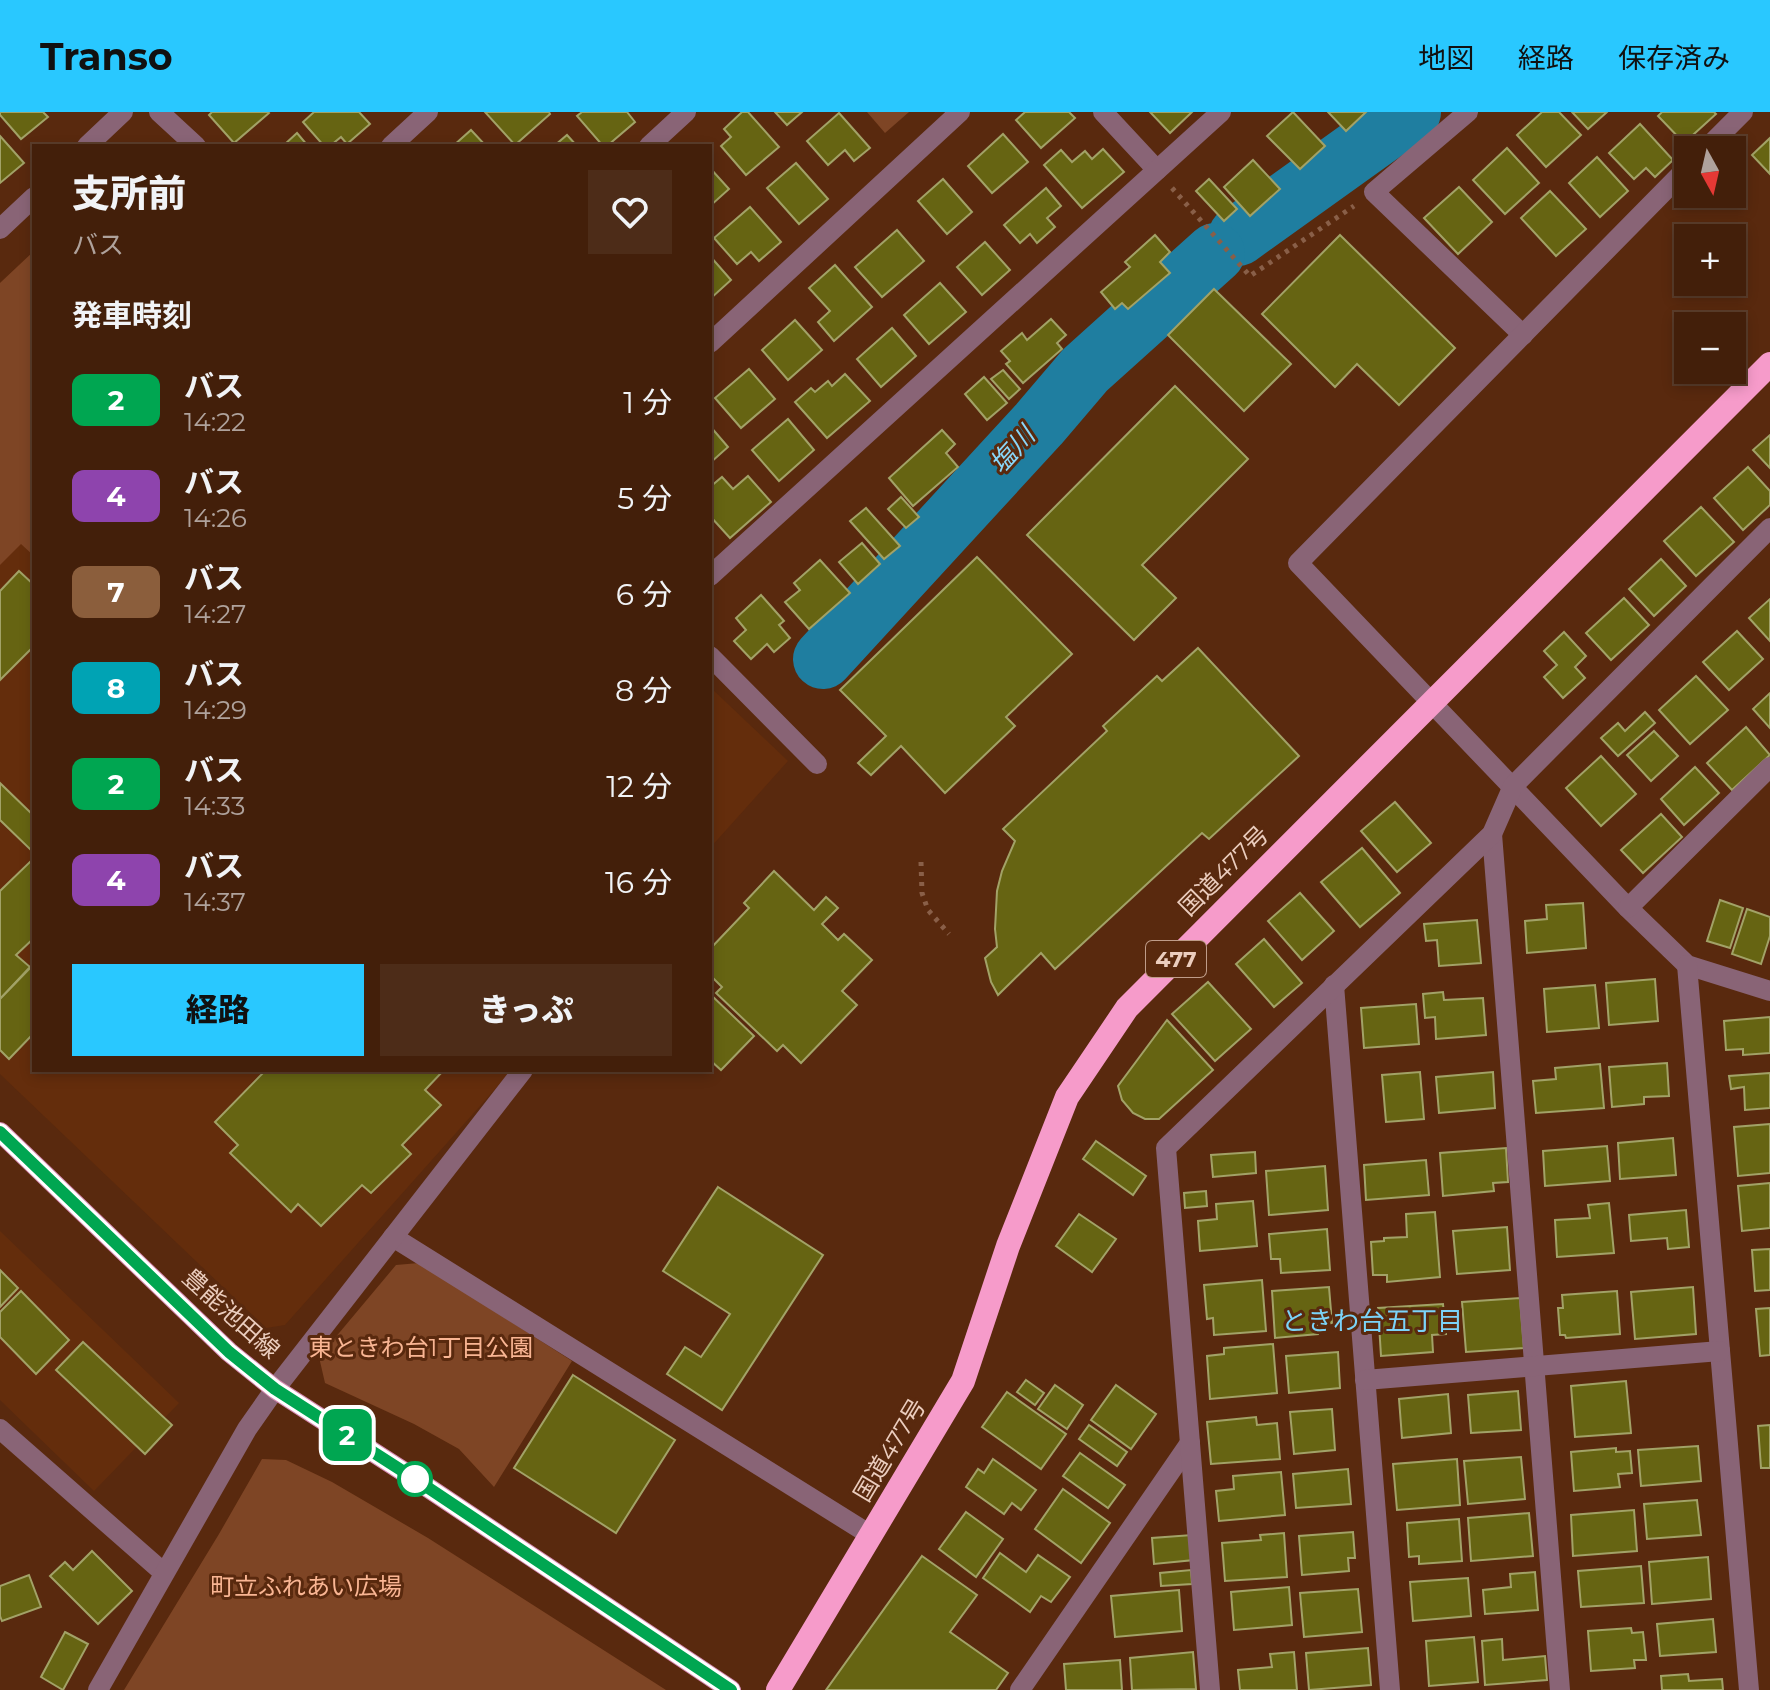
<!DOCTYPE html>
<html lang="ja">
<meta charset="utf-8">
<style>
body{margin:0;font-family:Montserrat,"Noto Sans JP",sans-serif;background:#4d2c18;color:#f1f3f6;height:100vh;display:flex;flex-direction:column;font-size:30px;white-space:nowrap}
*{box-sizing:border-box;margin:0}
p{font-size:26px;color:#afa29c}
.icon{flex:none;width:44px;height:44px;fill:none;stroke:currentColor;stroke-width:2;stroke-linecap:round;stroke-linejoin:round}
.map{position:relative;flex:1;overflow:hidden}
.drawer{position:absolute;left:32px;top:32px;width:680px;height:928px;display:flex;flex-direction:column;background:#431f0a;border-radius:0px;box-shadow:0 4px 12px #0003,0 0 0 2px #5b3d2b}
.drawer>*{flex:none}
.badge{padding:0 16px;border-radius:12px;font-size:28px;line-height:52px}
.needle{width:52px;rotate:172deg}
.buttons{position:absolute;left:1674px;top:24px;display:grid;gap:16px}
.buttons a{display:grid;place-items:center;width:72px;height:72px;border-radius:0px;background:#431f0a;box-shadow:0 4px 12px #0003,0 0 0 2px #5b3d2b;font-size:40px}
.map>.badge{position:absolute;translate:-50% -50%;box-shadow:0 0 0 4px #fff}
h2{padding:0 40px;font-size:30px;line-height:72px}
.round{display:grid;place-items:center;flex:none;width:84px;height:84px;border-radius:0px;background:#4d2c18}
.overview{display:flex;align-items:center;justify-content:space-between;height:136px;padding:0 40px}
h1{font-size:38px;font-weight:800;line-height:60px}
.button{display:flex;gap:16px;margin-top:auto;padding:16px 40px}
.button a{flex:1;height:92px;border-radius:0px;background:#29c8ff;color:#111;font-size:32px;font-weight:800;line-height:92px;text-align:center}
.button a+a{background:#4d2c18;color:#f1f3f6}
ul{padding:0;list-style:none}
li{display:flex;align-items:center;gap:24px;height:96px;padding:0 40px}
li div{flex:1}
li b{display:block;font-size:30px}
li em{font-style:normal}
li .badge{min-width:88px;font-weight:700;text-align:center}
header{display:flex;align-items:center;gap:48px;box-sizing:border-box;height:112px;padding:0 40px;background:#29c8ff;color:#111}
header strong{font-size:38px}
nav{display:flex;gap:44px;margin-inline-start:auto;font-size:28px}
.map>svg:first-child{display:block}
.built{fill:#642d0c}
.green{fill:#7e4525}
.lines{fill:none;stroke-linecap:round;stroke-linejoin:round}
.river{stroke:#1f7ea0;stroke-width:60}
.building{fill:#666412;stroke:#a2a267;stroke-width:2}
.path{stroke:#895f48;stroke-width:5;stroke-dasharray:4 6;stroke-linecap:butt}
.minor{stroke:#896476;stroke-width:20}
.major{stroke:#d88cb3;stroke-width:20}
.highway{stroke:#f69bca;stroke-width:24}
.line-casing{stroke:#fff;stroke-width:18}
.line{stroke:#00a651;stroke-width:12}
.stop-dot{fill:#fff;stroke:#00a651;stroke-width:4}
.labels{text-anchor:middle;stroke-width:6;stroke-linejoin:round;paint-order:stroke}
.shield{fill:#59290e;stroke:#bf9c89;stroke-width:2}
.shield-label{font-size:22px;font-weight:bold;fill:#ebcdbe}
.street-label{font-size:24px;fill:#ebcdbe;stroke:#59290e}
.park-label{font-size:24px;fill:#f9b593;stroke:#59290e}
.water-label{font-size:26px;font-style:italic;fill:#88d7fa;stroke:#59290e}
.neighbourhood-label{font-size:26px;fill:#7bd3f8;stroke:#59290e}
</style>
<header>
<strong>Transo</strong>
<nav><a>地図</a><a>経路</a><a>保存済み</a></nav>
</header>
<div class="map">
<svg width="1770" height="1578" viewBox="0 0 1770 1578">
<rect width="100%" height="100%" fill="#59290e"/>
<g class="built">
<polygon points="34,139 34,958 512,958 285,1213 266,1216 0,962 0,171"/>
<polygon points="710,575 788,649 710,736"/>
<polygon points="0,1119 179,1291 94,1379 0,1288"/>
</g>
<g class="green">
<polygon points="867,0 909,0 885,21"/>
<polygon points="34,139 34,444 21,432 0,453 0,171"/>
<polygon points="419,1151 572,1249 494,1375 459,1337 414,1312 325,1271 319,1245 396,1153"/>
<polygon points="262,1347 286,1348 332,1370 428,1426 666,1578 124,1578 219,1422"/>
</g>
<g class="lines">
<g class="river">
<polyline points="1238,124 1411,0"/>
<polyline points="823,547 1039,312 1085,258 1215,141"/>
</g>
</g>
<g class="building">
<polygon points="0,0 43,0 48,5 21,27 0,3"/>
<polygon points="212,0 268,0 269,1 234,31 209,3"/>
<polygon points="314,0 359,0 370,12 347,32 341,25 330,34 324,34 303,10"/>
<polygon points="485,0 549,0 550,2 515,33"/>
<polygon points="582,0 627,0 635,10 607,34 603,34 577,4"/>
<polygon points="742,0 748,0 779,35 746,63 721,34 731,25 724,17"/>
<polygon points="775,0 802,0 787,13"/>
<polygon points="1025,0 1069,0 1075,6 1041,36 1016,8"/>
<polygon points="1150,0 1192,0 1170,21"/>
<polygon points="1293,0 1325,34 1300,57 1267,24"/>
<polygon points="1328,0 1366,0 1346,19"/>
<polygon points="1542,0 1559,0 1581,23 1546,55 1517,23"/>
<polygon points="1572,0 1607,0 1588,17"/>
<polygon points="1662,0 1714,0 1716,2 1684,31 1658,4"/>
<polygon points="839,1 870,36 854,49 845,38 828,53 807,29"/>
<polygon points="1640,12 1673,48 1655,65 1646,56 1634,67 1609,41"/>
<polygon points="471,18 486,34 453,34"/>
<polygon points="297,21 308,34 283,34 284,33"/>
<polygon points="1003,22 1028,50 992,81 968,54"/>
<polygon points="567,23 577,34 554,34"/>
<polygon points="0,24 24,51 0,71"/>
<polygon points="1770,26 1770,62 1752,43"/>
<polygon points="1507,36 1539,71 1505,102 1473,68"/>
<polygon points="1103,37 1124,60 1082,96 1044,53 1061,38 1072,50 1085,39 1092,47"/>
<polygon points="1597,45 1628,79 1600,105 1569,71"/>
<polygon points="1253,48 1280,77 1250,104 1224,75"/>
<polygon points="796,51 828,87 799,112 767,76"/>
<polygon points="710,56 729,77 710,94"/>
<polygon points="943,67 972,100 947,122 918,89"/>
<polygon points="1209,67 1237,97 1224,109 1196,79"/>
<polygon points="1459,75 1492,110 1458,142 1424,106"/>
<polygon points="1046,76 1061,94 1047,106 1055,115 1037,131 1030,122 1020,131 1004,113"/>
<polygon points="1550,79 1586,117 1556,144 1521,106"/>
<polygon points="750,95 781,130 759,149 751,140 737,152 714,126"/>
<polygon points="897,118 924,149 882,185 855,155"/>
<polygon points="1155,123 1170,140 1160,150 1170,161 1128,197 1122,191 1115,197 1101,180 1130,155 1125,150"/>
<polygon points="1340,123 1455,236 1399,293 1357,252 1335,275 1262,202"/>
<polygon points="985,130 1010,158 982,183 957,155"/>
<polygon points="710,144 731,168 710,187"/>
<polygon points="835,153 872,195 834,229 818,210 830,199 809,176"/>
<polygon points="940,171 966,200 929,232 904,203"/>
<polygon points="1214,177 1291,252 1244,299 1168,223"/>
<polygon points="1051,207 1066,223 1057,231 1062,237 1023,271 1006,252 1010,249 1001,239 1022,221 1027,228"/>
<polygon points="795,208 822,238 788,268 762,238"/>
<polygon points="892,216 916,244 881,275 857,247"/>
<polygon points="749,257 775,287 741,316 715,286"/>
<polygon points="1003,258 1020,277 1009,287 991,267"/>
<polygon points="845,262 870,289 827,326 795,290 811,276 815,280 828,269 832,274"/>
<polygon points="984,265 1007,291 987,308 965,282"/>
<polygon points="1175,274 1248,347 1142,453 1176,486 1134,528 1027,423"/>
<polygon points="788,307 814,338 779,369 752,338"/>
<polygon points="710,314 728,335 710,351"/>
<polygon points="942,318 955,332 946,341 958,355 913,394 889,366"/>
<polygon points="1770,323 1770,356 1753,338"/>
<polygon points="1748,355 1770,379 1770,393 1743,418 1714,386"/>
<polygon points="748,364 771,390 730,426 710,404 710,375 722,365 733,377"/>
<polygon points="901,385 919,405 906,416 888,397"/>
<polygon points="1701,395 1734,430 1696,464 1664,429"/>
<polygon points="866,396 900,434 884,447 850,409"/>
<polygon points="862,431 880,452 858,472 839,450"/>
<polygon points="977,445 1072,542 1006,605 1015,614 945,681 901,634 871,663 858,651 886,624 840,578"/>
<polygon points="1661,447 1686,474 1654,504 1629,477"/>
<polygon points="820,448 850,481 809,517 785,490 800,478 794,471"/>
<polygon points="19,459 34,473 34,534 0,568 0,479"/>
<polygon points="761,483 784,509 779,513 790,526 774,540 767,532 751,547 734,529 746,518 736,506"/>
<polygon points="1624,486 1649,513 1611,548 1586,521"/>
<polygon points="1770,487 1770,529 1749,506"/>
<polygon points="1737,519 1763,547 1729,578 1703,550"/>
<polygon points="1564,520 1586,544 1575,555 1585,566 1563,586 1544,565 1557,553 1544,539"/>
<polygon points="1198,536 1299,644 1209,727 1202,721 1055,857 1041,841 998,883 991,870 985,846 997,835 995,817 997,779 1002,759 1015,729 1003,717 1107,619 1103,614 1157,564 1162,569"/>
<polygon points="1696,564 1728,598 1690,632 1659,598"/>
<polygon points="1770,581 1770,616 1753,597"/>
<polygon points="1645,600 1655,611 1618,644 1601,626 1618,611 1625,619"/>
<polygon points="1746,615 1770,643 1732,678 1707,651"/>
<polygon points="1654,619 1678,644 1651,669 1627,643"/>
<polygon points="1601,644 1636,682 1601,714 1566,676"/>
<polygon points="1695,655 1719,681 1684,713 1661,687"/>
<polygon points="0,671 34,704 34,741 0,708"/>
<polygon points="1395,690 1431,731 1397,760 1361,719"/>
<polygon points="1661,702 1682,725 1643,761 1621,738"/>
<polygon points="1362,736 1400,781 1360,815 1321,770"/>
<polygon points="34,746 34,826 16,843 30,855 0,887 0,779"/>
<polygon points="774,759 814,798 826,785 838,796 822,812 838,828 844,822 872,848 842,879 857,893 801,951 783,933 777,939 716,881 722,875 710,863 710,837 749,796 744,791"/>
<polygon points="1300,781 1334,819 1302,848 1268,809"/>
<polygon points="1720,788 1743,796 1730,836 1707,829"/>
<polygon points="1583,791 1586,836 1527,841 1525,809 1547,807 1546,793"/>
<polygon points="1747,797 1770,805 1770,824 1761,852 1732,842"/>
<polygon points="1477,808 1481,851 1439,854 1437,828 1426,829 1424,812"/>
<polygon points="1264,827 1302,871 1274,895 1236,852"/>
<polygon points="34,852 34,921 9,947 0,938 0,887"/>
<polygon points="1655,867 1658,909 1609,913 1606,871"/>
<polygon points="1208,870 1251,917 1215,949 1172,902"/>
<polygon points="1595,873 1599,916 1547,920 1544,877"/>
<polygon points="1443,880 1444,888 1483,886 1486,923 1436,927 1435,905 1425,906 1423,882"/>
<polygon points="710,882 754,924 721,958 710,948"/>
<polygon points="1416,892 1419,932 1364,936 1361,896"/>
<polygon points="1770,905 1770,941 1743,943 1743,937 1726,938 1724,909"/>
<polygon points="1167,908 1213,958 1159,1007 1145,1007 1133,1001 1122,988 1118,974"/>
<polygon points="1667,951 1669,984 1644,985 1644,992 1612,995 1609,955"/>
<polygon points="1600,952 1604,996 1536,1001 1533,969 1556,967 1555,956"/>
<polygon points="258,958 444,958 425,978 441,993 402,1033 411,1042 371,1081 362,1073 321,1114 298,1092 291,1100 230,1041 238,1033 215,1010 262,962"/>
<polygon points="1420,960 1424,1007 1386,1010 1382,963"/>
<polygon points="1493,960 1495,996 1439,1001 1436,965"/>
<polygon points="1770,961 1770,996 1745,998 1744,975 1731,977 1729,964"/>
<polygon points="1770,1012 1770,1061 1738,1064 1734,1015"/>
<polygon points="1673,1026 1676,1063 1620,1067 1618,1031"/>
<polygon points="1096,1029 1146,1064 1133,1083 1083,1047"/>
<polygon points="1607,1034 1610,1069 1545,1074 1543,1039"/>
<polygon points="1506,1036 1508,1070 1493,1071 1494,1079 1443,1084 1440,1041"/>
<polygon points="1255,1040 1256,1061 1213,1065 1211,1043"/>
<polygon points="1426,1048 1429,1083 1366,1088 1364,1053"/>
<polygon points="1325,1054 1328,1098 1269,1103 1266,1059"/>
<polygon points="1770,1071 1770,1116 1742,1119 1738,1074"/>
<polygon points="718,1075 823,1143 722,1298 667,1262 685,1235 701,1245 730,1202 663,1159"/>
<polygon points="1206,1079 1207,1094 1185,1096 1184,1081"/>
<polygon points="1253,1089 1257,1134 1200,1139 1198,1109 1217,1107 1216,1092"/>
<polygon points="1609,1091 1614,1141 1557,1145 1555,1108 1590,1106 1588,1093"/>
<polygon points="1686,1098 1689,1135 1668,1137 1667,1126 1631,1129 1629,1103"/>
<polygon points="1435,1100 1440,1165 1387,1170 1387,1163 1373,1163 1371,1130 1384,1129 1384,1126 1407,1125 1406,1102"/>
<polygon points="1079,1102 1116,1127 1092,1160 1056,1134"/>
<polygon points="1507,1115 1510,1158 1457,1162 1453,1119"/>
<polygon points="1327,1117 1330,1158 1281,1161 1280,1147 1271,1147 1269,1122"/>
<polygon points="1770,1137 1770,1178 1755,1179 1752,1138"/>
<polygon points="0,1158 18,1176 0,1195"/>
<polygon points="1262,1168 1266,1219 1214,1223 1213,1206 1207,1207 1204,1173"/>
<polygon points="1329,1175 1332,1211 1317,1212 1318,1222 1275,1226 1272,1179"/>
<polygon points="1693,1175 1696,1222 1635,1227 1631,1180"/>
<polygon points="21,1179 69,1228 36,1262 0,1225 0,1200"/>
<polygon points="1617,1179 1620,1222 1566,1226 1565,1223 1560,1223 1558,1196 1563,1196 1562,1183"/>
<polygon points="1520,1186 1524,1236 1466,1240 1462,1190"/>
<polygon points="1443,1192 1446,1222 1432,1223 1433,1240 1381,1244 1378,1196"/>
<polygon points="1770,1196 1770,1243 1760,1244 1756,1197"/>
<polygon points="83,1230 172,1313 145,1342 56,1258"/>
<polygon points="1273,1232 1277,1281 1210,1287 1207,1244 1224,1242 1224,1236"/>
<polygon points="1338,1240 1340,1276 1289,1281 1286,1244"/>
<polygon points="573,1263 675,1328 616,1421 514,1356"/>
<polygon points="1026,1268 1044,1281 1035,1293 1017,1280"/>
<polygon points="1626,1269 1631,1321 1575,1325 1571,1274"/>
<polygon points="1055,1273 1083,1293 1067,1317 1038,1297"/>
<polygon points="1116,1273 1156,1302 1131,1337 1091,1308"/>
<polygon points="1518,1279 1521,1318 1471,1321 1468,1283"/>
<polygon points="1007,1280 1066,1322 1041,1357 982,1315"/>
<polygon points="1448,1282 1451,1321 1402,1326 1399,1287"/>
<polygon points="1332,1297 1335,1338 1294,1342 1290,1300"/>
<polygon points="1256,1305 1257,1313 1277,1311 1280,1347 1211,1352 1207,1310"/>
<polygon points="1089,1313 1127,1340 1117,1354 1079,1327"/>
<polygon points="1770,1313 1770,1356 1761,1356 1758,1314"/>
<polygon points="1698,1334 1701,1369 1641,1374 1638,1338"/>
<polygon points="1616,1336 1616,1340 1630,1339 1632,1361 1618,1362 1620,1375 1574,1379 1571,1340"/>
<polygon points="1080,1341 1125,1373 1108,1396 1063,1364"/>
<polygon points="1521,1345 1525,1387 1468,1392 1464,1349"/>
<polygon points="993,1347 1036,1378 1021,1398 1012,1391 1004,1402 966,1375 978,1357 984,1361"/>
<polygon points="1457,1347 1460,1393 1397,1398 1393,1352"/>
<polygon points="1348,1357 1351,1392 1296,1396 1293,1362"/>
<polygon points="1281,1360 1285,1403 1219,1409 1216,1379 1234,1377 1233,1364"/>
<polygon points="1063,1377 1110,1411 1081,1451 1035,1417"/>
<polygon points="1697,1388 1701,1423 1647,1427 1644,1392"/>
<polygon points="1634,1398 1637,1439 1573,1444 1571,1403"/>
<polygon points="966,1400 1003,1427 976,1465 939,1437"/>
<polygon points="1529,1401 1533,1444 1471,1449 1468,1406"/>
<polygon points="1459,1407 1462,1449 1419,1452 1419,1444 1409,1445 1407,1411"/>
<polygon points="1353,1420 1355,1446 1348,1446 1349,1459 1302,1463 1299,1424"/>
<polygon points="1284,1421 1287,1465 1225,1469 1222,1431 1261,1428 1260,1423"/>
<polygon points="1192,1423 1194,1448 1154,1452 1152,1426"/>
<polygon points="92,1439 132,1479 98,1512 50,1464 65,1450 73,1458"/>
<polygon points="1000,1441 1026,1460 1038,1443 1070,1465 1051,1490 1041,1484 1030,1500 983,1466"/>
<polygon points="922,1444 977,1483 950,1520 1008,1561 996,1578 826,1578"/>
<polygon points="1708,1445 1711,1487 1652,1492 1649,1450"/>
<polygon points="1641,1454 1644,1491 1581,1495 1578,1459"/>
<polygon points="1191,1458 1192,1472 1161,1474 1160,1461"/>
<polygon points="1535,1460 1538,1498 1485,1502 1483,1478 1511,1475 1510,1462"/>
<polygon points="29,1463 41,1495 2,1509 0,1504 0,1474"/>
<polygon points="1468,1466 1471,1504 1413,1509 1410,1470"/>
<polygon points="1289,1475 1292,1513 1234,1518 1231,1480"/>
<polygon points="1358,1477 1362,1520 1304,1525 1300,1481"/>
<polygon points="1179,1478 1182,1519 1115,1525 1111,1484"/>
<polygon points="1713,1507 1716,1540 1660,1544 1657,1512"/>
<polygon points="1631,1516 1632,1521 1643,1520 1646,1548 1634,1548 1635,1556 1591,1559 1588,1519"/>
<polygon points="65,1520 88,1532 63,1578 41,1565"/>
<polygon points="1474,1525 1478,1570 1429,1574 1426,1529"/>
<polygon points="1502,1527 1503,1548 1545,1544 1547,1568 1485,1573 1482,1529"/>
<polygon points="1368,1536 1371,1573 1309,1578 1306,1541"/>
<polygon points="1193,1540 1196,1577 1132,1578 1130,1546"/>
<polygon points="1294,1540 1297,1578 1240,1578 1238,1558 1272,1555 1270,1542"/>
<polygon points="1120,1548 1122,1578 1066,1578 1064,1552"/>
<polygon points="1688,1562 1689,1569 1722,1567 1723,1578 1662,1578 1661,1564"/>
</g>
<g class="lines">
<g class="path">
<polyline points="1172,76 1250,164 1354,94"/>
<polyline points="921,750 922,781 928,798 949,822"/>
</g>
<g class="minor">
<polyline points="159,0 196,34"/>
<polyline points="1103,0 1157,58"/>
<polyline points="1468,0 1374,80 1523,223"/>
<polyline points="87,34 123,0"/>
<polyline points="391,34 428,0"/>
<polyline points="649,34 686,0"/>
<polyline points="1705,38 1743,0"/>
<polyline points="1688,55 1298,451 1628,796 1687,853 1770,879"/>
<polyline points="0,117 34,85"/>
<polyline points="710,231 960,0"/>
<polyline points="710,464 1221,0"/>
<polyline points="710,544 817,652"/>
<polyline points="1492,722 1560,1578"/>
<polyline points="1628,796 1770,655"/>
<polyline points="1687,853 1749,1578"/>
<polyline points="1334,873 1390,1578"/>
<polyline points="393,1125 872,1424"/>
<polyline points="1365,1268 1720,1239"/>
<polyline points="0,1317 164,1461"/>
<polyline points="98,1578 247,1317 275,1277 523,958"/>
<polyline points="1020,1578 1190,1331"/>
<polyline points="1210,1578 1166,1036 1492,722 1513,674 1770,416"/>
</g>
<polyline class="major" points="0,1020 229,1240 275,1277 415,1367 731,1578"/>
<polyline class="highway" points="778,1578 963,1269 1008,1134 1067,985 1127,896 1770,252"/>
</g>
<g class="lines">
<defs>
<polyline id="line" points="0,1020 229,1240 275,1277 415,1367 731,1578"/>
</defs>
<use href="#line" class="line-casing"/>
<use href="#line" class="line"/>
</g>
<circle class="stop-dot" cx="415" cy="1367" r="16"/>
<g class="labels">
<rect class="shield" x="1146" y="829" width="60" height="36" rx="6"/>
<g class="shield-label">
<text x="1176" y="855">477</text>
</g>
<g class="street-label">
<text transform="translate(1224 759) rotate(-45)" y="8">国道477号</text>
<text transform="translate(231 1202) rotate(42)" y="8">豊能池田線</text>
<text transform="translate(890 1338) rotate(-59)" y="8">国道477号</text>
</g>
<g class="park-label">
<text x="421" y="1244">東ときわ台1丁目公園</text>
<text x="306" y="1483">町立ふれあい広場</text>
</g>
<g class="water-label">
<text transform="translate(1012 338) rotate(-48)" y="9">塩川</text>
</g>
<g class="neighbourhood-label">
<text x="1372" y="1218">ときわ台五丁目</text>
</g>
</g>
</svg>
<div class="buttons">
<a><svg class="needle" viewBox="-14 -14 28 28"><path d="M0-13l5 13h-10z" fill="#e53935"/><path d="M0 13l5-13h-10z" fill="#afa29c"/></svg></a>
<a>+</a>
<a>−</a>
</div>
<b class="badge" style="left:347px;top:1323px;background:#00a651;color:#fff">2</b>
<section class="drawer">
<div class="overview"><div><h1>支所前</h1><p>バス</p></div><a class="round"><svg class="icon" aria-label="heart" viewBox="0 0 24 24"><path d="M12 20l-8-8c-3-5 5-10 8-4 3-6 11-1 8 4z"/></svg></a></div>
<h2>発車時刻</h2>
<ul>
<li><span class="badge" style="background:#00a651;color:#fff">2</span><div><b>バス</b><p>14:22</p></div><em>1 分</em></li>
<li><span class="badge" style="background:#8e44ad;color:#fff">4</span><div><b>バス</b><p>14:26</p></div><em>5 分</em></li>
<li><span class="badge" style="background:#8b5e3c;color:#fff">7</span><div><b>バス</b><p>14:27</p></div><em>6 分</em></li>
<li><span class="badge" style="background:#00a3b4;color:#fff">8</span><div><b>バス</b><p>14:29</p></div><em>8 分</em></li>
<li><span class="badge" style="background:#00a651;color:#fff">2</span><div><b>バス</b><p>14:33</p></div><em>12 分</em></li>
<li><span class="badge" style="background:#8e44ad;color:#fff">4</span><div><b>バス</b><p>14:37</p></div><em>16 分</em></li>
</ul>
<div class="button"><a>経路</a><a>きっぷ</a></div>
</section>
</div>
